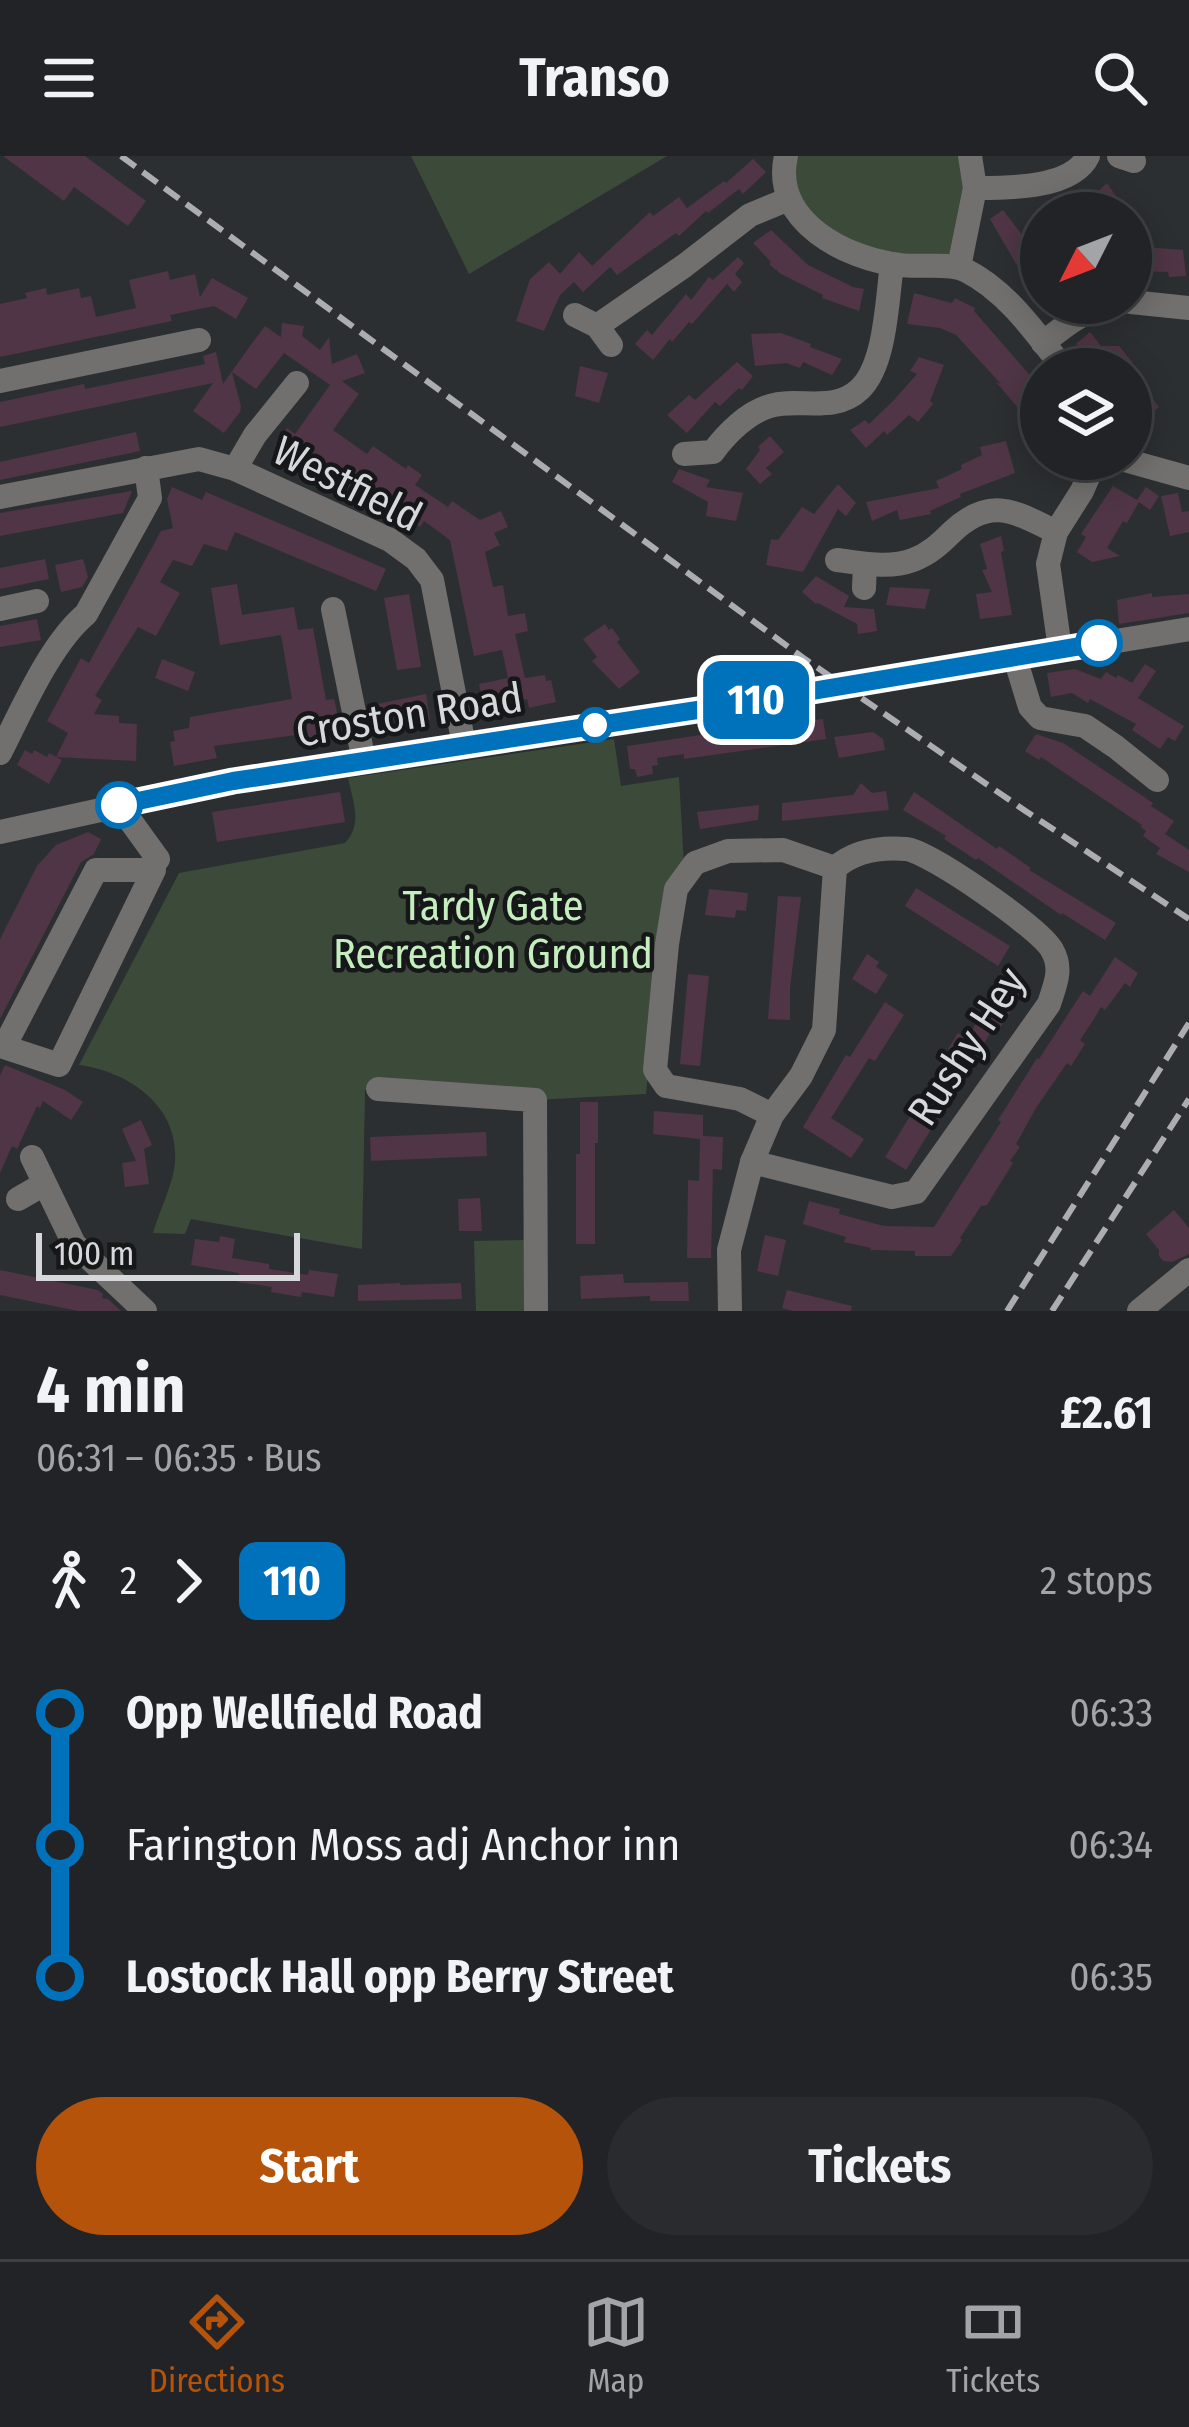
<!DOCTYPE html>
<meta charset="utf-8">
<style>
body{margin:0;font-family:"Fira Sans Condensed",sans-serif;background:#292b2e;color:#f1f3f6;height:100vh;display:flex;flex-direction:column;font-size:45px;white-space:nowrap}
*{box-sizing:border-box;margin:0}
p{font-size:39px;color:#a2a4a7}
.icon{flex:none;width:66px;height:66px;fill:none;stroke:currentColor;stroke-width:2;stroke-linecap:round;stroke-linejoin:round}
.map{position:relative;height:1155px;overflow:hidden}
.side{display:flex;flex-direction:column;background:#212326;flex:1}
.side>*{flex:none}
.badge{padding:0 24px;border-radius:18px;font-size:42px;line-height:78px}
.needle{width:78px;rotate:228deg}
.tools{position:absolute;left:1020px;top:36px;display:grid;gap:24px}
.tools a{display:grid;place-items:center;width:132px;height:132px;border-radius:50%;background:#212326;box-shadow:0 6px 30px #0003,0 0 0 3px #3e4043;font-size:60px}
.scale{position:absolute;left:36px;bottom:30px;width:264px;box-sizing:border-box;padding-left:12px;border:6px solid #d7d8db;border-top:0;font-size:33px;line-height:42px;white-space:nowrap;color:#d7d8db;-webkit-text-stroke:9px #161718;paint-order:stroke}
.map>.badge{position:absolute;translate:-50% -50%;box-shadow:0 0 0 6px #fff}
.legs{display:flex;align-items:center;gap:18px;height:132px;padding:0 36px;font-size:39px}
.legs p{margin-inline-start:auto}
.head{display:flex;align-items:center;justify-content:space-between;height:204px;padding:0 36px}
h1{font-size:66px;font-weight:700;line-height:90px}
.button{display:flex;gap:24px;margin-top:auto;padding:24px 36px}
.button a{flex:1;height:138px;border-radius:72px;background:#b45309;color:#fff;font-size:48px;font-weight:700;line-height:138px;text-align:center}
.button a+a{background:#292b2e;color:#f1f3f6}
ul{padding:0 36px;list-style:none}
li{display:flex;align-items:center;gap:42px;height:132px;font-size:45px}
li i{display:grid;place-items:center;width:18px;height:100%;margin:0 15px;background:currentColor}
li i::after{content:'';width:30px;height:30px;margin:-15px;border:9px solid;border-radius:50%;background:#212326}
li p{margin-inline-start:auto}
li:first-child i{background:linear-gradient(#0000 50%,currentColor 0)}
li:last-child i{background:linear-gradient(currentColor 50%,#0000 0)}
header{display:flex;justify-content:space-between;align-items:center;height:156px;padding:0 36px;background:#212326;font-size:54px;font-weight:700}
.tabs{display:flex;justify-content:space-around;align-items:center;height:168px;border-top:3px solid #3e4043;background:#212326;font-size:33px;color:#a2a4a7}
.tabs a{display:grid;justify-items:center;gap:6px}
.tabs .active{color:#b45309}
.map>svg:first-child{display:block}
.green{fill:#3c4a3a}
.building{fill:#4f3545}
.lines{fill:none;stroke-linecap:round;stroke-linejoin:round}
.minor{stroke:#71706e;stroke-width:24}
.rail{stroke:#acadb0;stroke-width:6;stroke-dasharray:18 9;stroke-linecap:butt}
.line-1-casing{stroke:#fff;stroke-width:27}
.line-1{stroke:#0072bc;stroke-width:18}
.stop-1-dot{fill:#fff;stroke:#0072bc;stroke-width:6}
.labels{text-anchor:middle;stroke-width:9;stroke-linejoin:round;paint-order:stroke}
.street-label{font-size:42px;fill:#d7d8db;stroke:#161718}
.park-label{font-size:42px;fill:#c5eebf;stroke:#161718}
</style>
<header><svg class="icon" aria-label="menu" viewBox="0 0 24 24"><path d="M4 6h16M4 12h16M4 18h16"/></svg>Transo<svg class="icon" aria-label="search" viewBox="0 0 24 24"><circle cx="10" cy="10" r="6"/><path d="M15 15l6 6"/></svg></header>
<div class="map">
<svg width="1189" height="1155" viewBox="0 0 1189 1155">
<rect width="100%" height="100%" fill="#2c2f32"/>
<g class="green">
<polygon points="411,0 667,0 469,118"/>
<polygon points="793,0 963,0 964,45 950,100 945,105 868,95 813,65 795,34"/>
<path d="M614 583 621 630 679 621 684 710 656 831 646 938 535 944 365 934 362 1093 191 1063 185 1078 153 1077C159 1056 174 1026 175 1005 179 949 127 915 79 909L179 717 345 687C363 668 353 646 348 622Z"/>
<polygon points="528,1084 529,1155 476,1155 474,1085"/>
</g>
<g class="building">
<polygon points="3,0 85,0 146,45 128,70 74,31 64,45"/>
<polygon points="753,3 766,16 743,38 739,33 708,57 706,55 679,80 676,77 617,119 610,111 583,136 574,126 560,139 544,175 516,165 530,123 549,106 560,118 579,96 592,110 650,56 653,60 679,41 687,52 724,25 726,27"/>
<polygon points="1107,27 1118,43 1097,55 1099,57 1056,57 1086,39 1089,44"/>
<polygon points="1003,54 1023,80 1027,76 1041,96 1041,142 1026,125 990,63"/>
<polygon points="771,74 808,109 853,131 864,133 859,155 822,142 823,139 781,118 769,108 771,106 753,87"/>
<polygon points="1144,91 1183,94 1186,120 1169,121 1168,116 1141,115"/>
<polygon points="738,101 744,107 735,118 742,126 734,136 727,128 692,168 689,166 672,186 670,183 653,204 635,188 647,174 652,179 686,138 691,144 709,121 713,124"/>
<polygon points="168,115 170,124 195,118 200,141 212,122 248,142 236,163 214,150 170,159 172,165 0,201 0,148 27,142 25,137 46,132 47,139 79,132 81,142 91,140 96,161 136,152 129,124"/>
<polygon points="914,137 952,147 955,142 975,152 974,155 1041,232 1041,279 996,226 1001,228 956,179 940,172 907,168"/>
<polygon points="282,167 304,170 302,180 320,194 329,181 332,208 357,198 365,217 342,225 359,238 333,274 367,298 373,290 406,313 408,309 422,319 415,329 448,351 452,345 480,364 501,355 508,371 494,377 500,389 485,396 493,431 503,429 508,460 525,457 528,475 515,478 525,522 545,519 546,525 551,524 556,546 529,552 527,543 484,552 479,528 508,522 502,494 474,500 450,384 424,365 420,371 387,349 384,354 348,329 345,335 310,311 307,316 282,298 283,296 275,290 287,272 295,278 330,229 284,197 256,233 232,216 241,250 240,256 224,277 193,255 213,227 0,271 0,246 84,228 85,233 205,208 203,200 216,196 223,228 250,190 265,170 281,181"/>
<polygon points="1090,176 1101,190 1119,190 1133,207 1126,213 1092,213 1084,204 1087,201 1076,188"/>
<polygon points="781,177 811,188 810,191 842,203 832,219 803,206 800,212 786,207 755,210 751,178"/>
<polygon points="919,201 944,209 930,245 933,248 918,266 909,259 887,279 884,275 866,292 850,274 865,264 869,268 893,245 917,218 910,215"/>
<polygon points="737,206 753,220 742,234 739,232 720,250 715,246 687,277 667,259 689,239 695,244"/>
<polygon points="580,210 608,217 599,247 575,240"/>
<polygon points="1131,216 1159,251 1131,273"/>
<polygon points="136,276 140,295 0,324 0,306"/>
<polygon points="770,280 784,296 766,312 772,318 760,328 746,313 760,294 758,291"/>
<polygon points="1006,285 1015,317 960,338 961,341 930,355 931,358 900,364 897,354 872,365 866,346 939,332 936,325 962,313 961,309 982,299 980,291"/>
<polygon points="679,313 710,324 706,331 743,337 736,365 706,360 708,346 672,326"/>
<polygon points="838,328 856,347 846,360 838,353 803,416 766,409 771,383 778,384 802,351 814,358"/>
<polygon points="1113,330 1137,344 1146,331 1159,340 1150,354 1139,346 1127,367 1123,365 1107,392 1120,400 1092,406 1077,396 1086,381 1081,378"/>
<polygon points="172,331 202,344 206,336 386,413 376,435 235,376 227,395 204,388 192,410 173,404 160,426 180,437 156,480 138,471 95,540 102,544 94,558 119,560 119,567 137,568 136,605 56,601 68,577 47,565 81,502 89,507 161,375 173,372 167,343"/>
<polygon points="132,335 123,357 0,380 0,357"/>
<polygon points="1178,337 1182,356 1189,355 1189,376 1170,380 1161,340"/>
<polygon points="1001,380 1004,395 1001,396 1012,459 980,463 976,438 992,436 982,414 987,413 980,388"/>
<polygon points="45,403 49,423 0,433 0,412"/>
<polygon points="83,403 88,421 82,431 61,436 55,409"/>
<polygon points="816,420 849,440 844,451 874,453 877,475 858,478 857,468 818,447 816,448 802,436"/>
<polygon points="237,428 242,459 294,451 298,474 313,472 326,544 334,543 342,579 297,587 296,579 214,590 217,602 174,610 170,586 175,585 173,575 189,572 190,561 292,543 281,479 220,489 211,432"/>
<polygon points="890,431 930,433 925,453 886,449"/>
<polygon points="1152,437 1152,441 1189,438 1189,457 1119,468 1117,444"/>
<polygon points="409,438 421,511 397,514 384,442"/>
<polygon points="37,463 41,484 0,491 0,470"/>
<polygon points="605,468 609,474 612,472 620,483 617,486 640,516 619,533 592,505 597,501 583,483"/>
<polygon points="162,503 195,516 188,535 155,522"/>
<polygon points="1145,508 1156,515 1138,542 1184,570 1175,585 1168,581 1160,593 1132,574 1136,568 1090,543 1088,547 1072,537 1051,541 1047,517 1075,513 1101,523 1106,516 1116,522 1118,519 1132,527"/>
<polygon points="426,538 430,564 376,574 372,549"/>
<polygon points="815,562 816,564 823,563 826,583 684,603 684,598 657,602 658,609 652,610 653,618 637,621 635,613 630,613 627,590"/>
<polygon points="873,576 883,583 885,594 839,602 834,581"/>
<polygon points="1036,578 1063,587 1153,647 1151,650 1174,665 1165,678 1189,694 1189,716 1156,698 1160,692 1143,680 1146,675 1141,671 1142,669 1041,601 1039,604 1025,595"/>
<polygon points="25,594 32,598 34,594 47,601 49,597 62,604 49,628 17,609"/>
<polygon points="861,627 872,637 886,635 889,654 782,665 782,647 853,639"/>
<polygon points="340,636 345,666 217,686 212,656"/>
<polygon points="914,636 997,693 999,690 1031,712 1029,714 1116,767 1105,784 1062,757 1061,759 978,702 976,704 944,683 946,680 903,654"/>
<polygon points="759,649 758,664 700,673 697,656"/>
<polygon points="88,676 101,683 94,698 81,706 0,863 0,783 37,710 56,689"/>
<polygon points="916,732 1010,790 998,810 905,750"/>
<polygon points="709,733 748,737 746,755 736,754 735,762 705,759"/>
<polygon points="778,740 801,741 790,832 790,864 768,863"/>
<polygon points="867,798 879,806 876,811 888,819 876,838 852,823"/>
<polygon points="1115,801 1138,817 1130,831 1125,827 1105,854 1101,851 1094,863 1080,884 1085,888 1071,910 1067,907 1036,952 1016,988 1020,991 1010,1005 1013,1007 987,1049 981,1050 960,1082 962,1084 951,1100 915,1100 915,1095 870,1094 871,1092 844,1086 846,1081 803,1068 809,1045 840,1053 839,1058 884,1070 934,1071 1001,966 998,964 1037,902 1039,903 1083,835 1090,840"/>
<polygon points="1007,817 1026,830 995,880 990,877 943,960 940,959 906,1014 885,1001 915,952 922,956 950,911 946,909 953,896 948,893 958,877 963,880 968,872 972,874"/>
<polygon points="688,818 709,820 700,910 680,908"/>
<polygon points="885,846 904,859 875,905 869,902 831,962 864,983 851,1002 803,971 846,899 850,901"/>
<polygon points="5,909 65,934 83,946 71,964 43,945 40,952 37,950 17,993 12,990 0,1017 0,919"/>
<polygon points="580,946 598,946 598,987 595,987 595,1088 576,1088 576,998 580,998"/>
<polygon points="654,955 703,959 703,980 723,981 722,1014 713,1013 711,1102 687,1102 688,1024 699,1025 700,983 653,978"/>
<polygon points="141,964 152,989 144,993 149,1028 125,1031 122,1007 136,1005 122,973"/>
<polygon points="486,976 487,1000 371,1005 370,981"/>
<polygon points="480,1042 482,1075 459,1075 458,1043"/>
<polygon points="1174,1054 1189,1072 1189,1098 1172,1106 1163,1105 1159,1100 1159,1094 1146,1078"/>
<polygon points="765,1079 786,1084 778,1120 757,1115"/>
<polygon points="220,1080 235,1083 232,1102 269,1108 269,1113 289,1116 308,1119 309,1114 338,1118 334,1141 302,1136 301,1141 271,1136 272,1131 238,1126 239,1117 191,1109 195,1083 219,1086"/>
<polygon points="0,1114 98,1134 103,1138 102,1142 108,1143 121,1155 78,1155 0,1139"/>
<polygon points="623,1118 624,1127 688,1126 689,1145 650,1145 650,1140 581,1143 580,1120"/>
<polygon points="400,1127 400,1129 461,1127 462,1143 358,1145 358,1129"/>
<polygon points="787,1134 852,1150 851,1155 793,1155 782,1152"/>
</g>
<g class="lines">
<g class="minor">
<path d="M786 0C771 65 846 103 900 109 920 112 947 106 965 114 1007 135 1035 176 1064 213"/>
<polyline points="1119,0 1134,5"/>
<path d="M975 32C1007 32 1072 33 1088 0"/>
<polyline points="959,111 975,32 970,0"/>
<polyline points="1131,146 1189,152"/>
<polyline points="575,159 597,170 611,189"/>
<polyline points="597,170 684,110 750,59 789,43"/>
<path d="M1043 187C1068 167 1088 151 1121 147"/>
<polyline points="0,225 199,184"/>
<path d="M684 298 713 296C726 278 748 256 770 250 799 241 834 258 860 233 886 208 887 143 892 108"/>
<polyline points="1121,303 1189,322"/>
<polyline points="235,313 255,279 297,227"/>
<polyline points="0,341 199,303 235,313 390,384 416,403 432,424 464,589"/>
<path d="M837 404C862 407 889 413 913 404 929 398 940 388 952 376 990 340 1014 355 1056 376"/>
<polyline points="864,432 865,408"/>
<polyline points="0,453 37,445"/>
<polyline points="333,453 364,605"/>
<polyline points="1060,493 1048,408 1056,376 1082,335 1096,303"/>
<polyline points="1015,502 1030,551 1040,562 1085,570 1116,591 1157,624"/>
<path d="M0 597C22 554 50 488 86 458L150 342 146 312"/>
<polyline points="119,649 158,703"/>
<polyline points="0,676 233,625 776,541 1189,473"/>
<polygon points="96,714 154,714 59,909 4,891"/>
<polyline points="378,933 535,944 536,1155"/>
<polyline points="772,959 740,943 666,930 655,914 667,788 676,733 695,707 728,695 783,694 835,712"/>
<polyline points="32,1001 74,1088 145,1155"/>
<path d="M752 1006 892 1041 916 1036 1049 848C1055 829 1063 813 1052 794 1041 773 929 695 906 693 881 691 854 695 835 712"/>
<polyline points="18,1043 44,1028"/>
<polyline points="730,1155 729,1094 752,1006 772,959 801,920 824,874 835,712"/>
<polyline points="1139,1155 1189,1114"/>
</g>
<g class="rail">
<polyline points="121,0 802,501 1024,654 1189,763"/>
<polyline points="1007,1155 1189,867"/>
<polyline points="1052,1155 1189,943"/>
</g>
</g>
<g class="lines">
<defs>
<polyline id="line-1" points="119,649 233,625 704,553 1099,487"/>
</defs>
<use href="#line-1" class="line-1-casing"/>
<use href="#line-1" class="line-1"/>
</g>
<g class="stop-1-dot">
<circle cx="1099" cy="487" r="21"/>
<circle cx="595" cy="569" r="15"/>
<circle cx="119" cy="649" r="21"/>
</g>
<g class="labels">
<g class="street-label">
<text transform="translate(348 327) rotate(27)" y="15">Westfield</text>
<text transform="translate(409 558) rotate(-9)" y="15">Croston Road</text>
<text transform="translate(966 890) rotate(-57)" y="15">Rushy Hey</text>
</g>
<g class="park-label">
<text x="493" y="764">Tardy Gate<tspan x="493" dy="48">Recreation Ground</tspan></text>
</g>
</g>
</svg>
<div class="tools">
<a><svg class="needle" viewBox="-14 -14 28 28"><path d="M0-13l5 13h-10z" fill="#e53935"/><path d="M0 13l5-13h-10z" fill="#a2a4a7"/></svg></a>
<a><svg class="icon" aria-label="layers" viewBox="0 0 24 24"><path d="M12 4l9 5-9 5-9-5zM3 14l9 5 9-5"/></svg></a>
</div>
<div class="scale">100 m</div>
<b class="badge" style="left:756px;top:544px;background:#0072bc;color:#fff">110</b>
</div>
<section class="side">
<div class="head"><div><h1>4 min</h1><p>06:31 – 06:35 · Bus</p></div><b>£2.61</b></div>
<div class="legs"><svg class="icon" aria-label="walk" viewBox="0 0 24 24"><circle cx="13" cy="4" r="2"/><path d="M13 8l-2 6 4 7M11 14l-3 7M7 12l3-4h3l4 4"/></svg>2<svg class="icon" aria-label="forward" viewBox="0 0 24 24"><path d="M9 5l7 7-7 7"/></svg><b class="badge" style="background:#0072bc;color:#fff">110</b><p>2 stops</p></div>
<ul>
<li><i style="color:#0072bc"></i><b>Opp Wellfield Road</b><p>06:33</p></li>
<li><i style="color:#0072bc"></i><span>Farington Moss adj Anchor inn</span><p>06:34</p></li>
<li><i style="color:#0072bc"></i><b>Lostock Hall opp Berry Street</b><p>06:35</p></li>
</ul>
<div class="button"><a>Start</a><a>Tickets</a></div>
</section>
<nav class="tabs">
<a class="active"><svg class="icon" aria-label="directions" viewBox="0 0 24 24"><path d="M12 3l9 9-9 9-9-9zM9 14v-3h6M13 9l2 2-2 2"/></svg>Directions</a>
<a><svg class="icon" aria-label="map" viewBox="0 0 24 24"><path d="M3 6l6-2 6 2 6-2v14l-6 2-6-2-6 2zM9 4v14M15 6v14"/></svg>Map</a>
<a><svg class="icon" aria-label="tickets" viewBox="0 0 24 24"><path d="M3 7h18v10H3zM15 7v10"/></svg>Tickets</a>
</nav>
